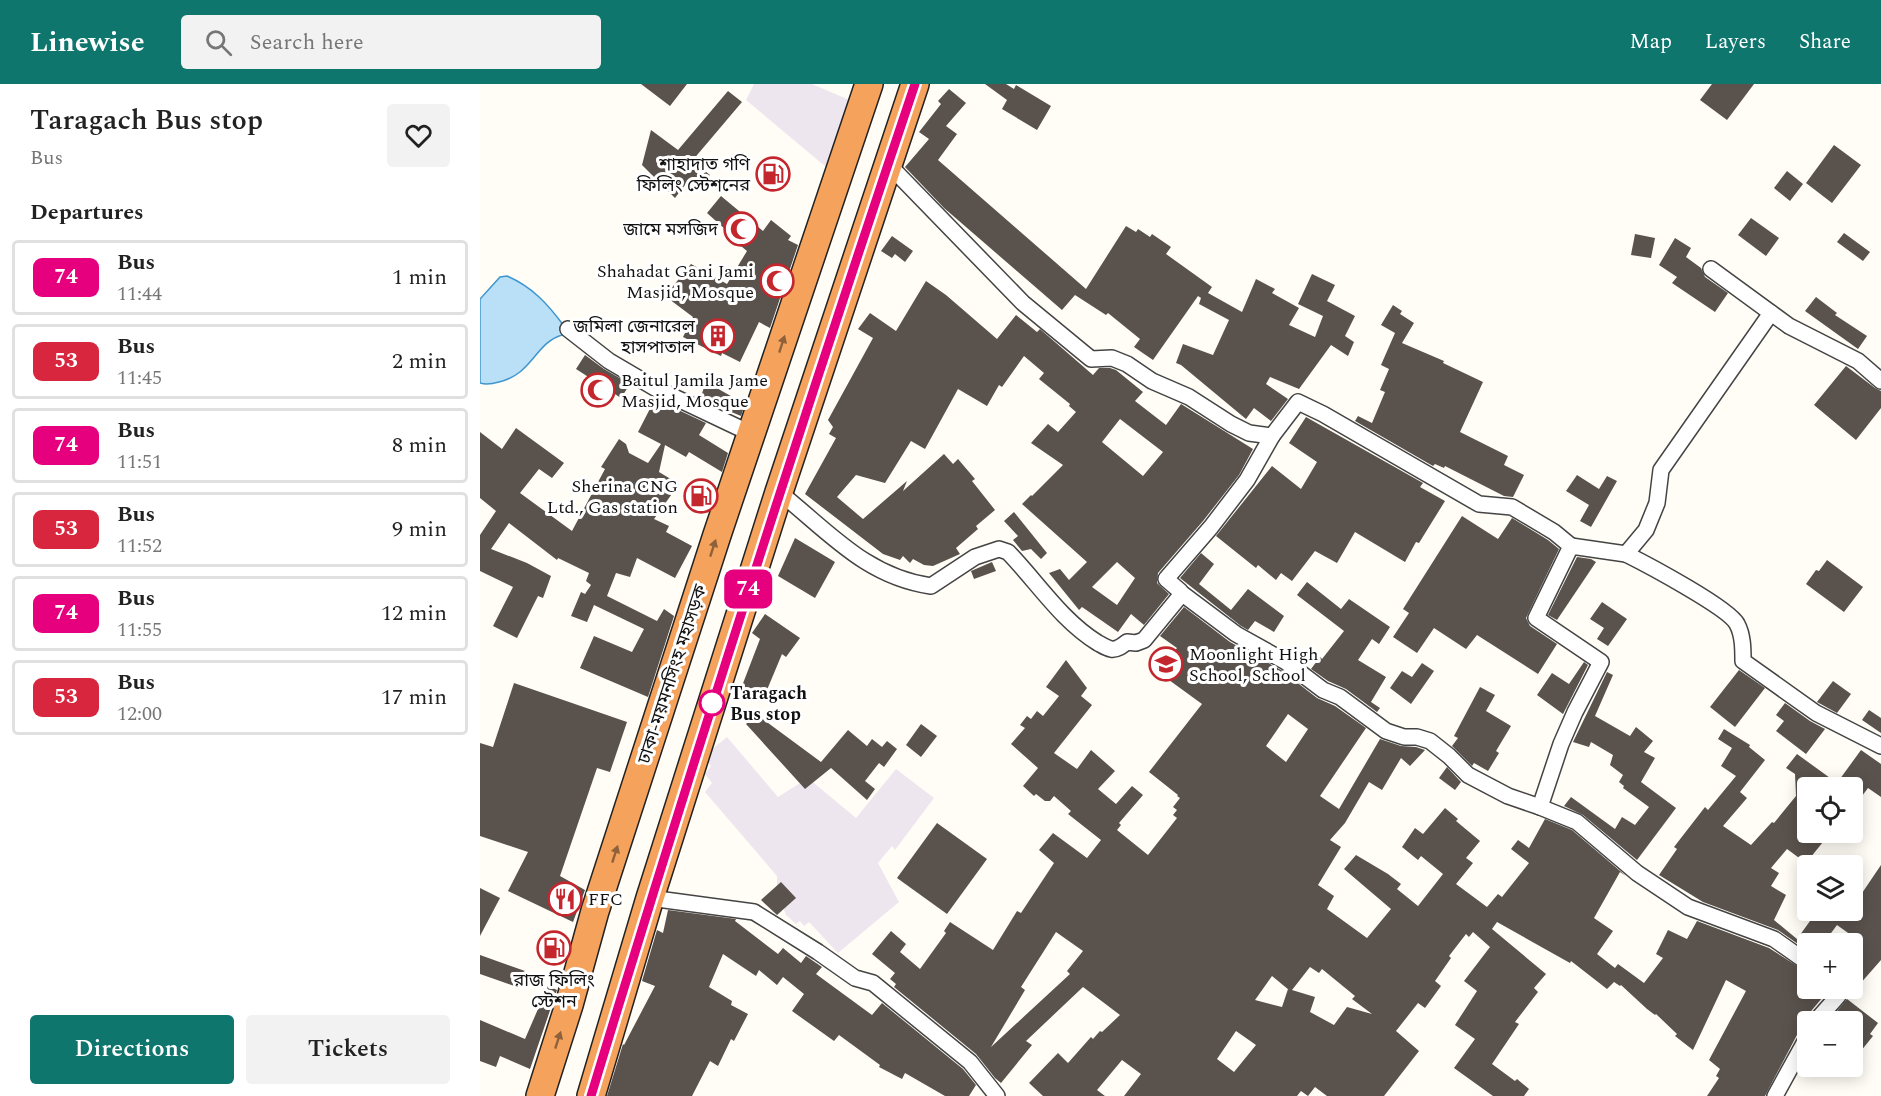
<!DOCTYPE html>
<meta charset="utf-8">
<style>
body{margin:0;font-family:Spectral,"Noto Sans Bengali",serif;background:#f2f2f2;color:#222;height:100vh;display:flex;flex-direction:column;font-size:22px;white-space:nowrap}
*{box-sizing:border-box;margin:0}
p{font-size:20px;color:#767676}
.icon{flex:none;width:33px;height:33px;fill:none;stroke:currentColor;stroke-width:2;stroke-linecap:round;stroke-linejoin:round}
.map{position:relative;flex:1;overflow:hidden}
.details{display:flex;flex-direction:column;background:#fff;width:480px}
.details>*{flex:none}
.badge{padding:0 12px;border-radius:9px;font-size:21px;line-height:39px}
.fabs{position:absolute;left:1317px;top:693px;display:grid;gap:12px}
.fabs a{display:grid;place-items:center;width:66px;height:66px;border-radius:6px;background:#fff;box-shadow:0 3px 15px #0003;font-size:30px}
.map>.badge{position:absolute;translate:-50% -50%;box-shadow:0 0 0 3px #fff}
h2{padding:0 30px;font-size:22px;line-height:54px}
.round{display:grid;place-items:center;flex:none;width:63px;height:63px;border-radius:6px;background:#f2f2f2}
.overview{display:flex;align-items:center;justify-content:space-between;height:102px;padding:0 30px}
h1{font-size:28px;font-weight:600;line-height:45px}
.action{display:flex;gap:12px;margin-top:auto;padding:12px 30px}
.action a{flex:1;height:69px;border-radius:6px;background:#0f766e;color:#fff;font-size:24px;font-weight:600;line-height:69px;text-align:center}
.action a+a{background:#f2f2f2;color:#222}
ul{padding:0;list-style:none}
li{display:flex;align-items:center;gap:18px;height:75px;margin:0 12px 9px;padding:0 18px;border:3px solid #e0e0e0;border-radius:6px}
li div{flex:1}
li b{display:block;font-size:22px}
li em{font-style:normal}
li .badge{min-width:66px;font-weight:700;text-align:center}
header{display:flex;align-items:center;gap:36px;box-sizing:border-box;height:84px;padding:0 30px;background:#0f766e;color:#fff}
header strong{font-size:28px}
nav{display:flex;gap:33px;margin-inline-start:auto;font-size:21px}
.search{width:420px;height:54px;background:#f2f2f2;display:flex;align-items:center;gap:15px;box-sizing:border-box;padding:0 21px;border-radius:6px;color:#767676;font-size:22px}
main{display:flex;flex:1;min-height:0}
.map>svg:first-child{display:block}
.industrial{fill:#eee6ef}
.water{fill:#b9e0f7;stroke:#3f96cf;stroke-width:1.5}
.building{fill:#5a524d;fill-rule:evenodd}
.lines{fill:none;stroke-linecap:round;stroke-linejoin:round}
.street-casing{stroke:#444;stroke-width:18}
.highway-casing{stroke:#222;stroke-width:30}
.street{stroke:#fff;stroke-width:15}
.highway{stroke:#f5a25d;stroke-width:27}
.oneway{fill:#8e613b}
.line-casing{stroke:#fff;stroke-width:14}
.line{stroke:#e6007e;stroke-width:9}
.stop-dot{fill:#fff;stroke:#e6007e;stroke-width:3}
.labels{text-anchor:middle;stroke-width:6;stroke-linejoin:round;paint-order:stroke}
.poi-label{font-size:18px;fill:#111;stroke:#fff;text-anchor:end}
.street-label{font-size:18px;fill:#111;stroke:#fff}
.stop-label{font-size:18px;font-weight:bold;fill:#111;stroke:#fff;text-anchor:start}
</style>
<header>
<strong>Linewise</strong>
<div class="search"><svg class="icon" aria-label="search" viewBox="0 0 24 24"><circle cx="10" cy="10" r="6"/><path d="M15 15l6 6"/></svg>Search here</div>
<nav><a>Map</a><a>Layers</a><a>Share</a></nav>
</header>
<main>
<section class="details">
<div class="overview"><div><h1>Taragach Bus stop</h1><p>Bus</p></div><a class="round"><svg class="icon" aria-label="heart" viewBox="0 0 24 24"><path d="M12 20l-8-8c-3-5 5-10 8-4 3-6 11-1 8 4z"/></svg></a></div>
<h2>Departures</h2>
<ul>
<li><span class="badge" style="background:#e6007e;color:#fff">74</span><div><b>Bus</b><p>11:44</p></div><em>1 min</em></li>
<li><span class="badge" style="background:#d7263d;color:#fff">53</span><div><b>Bus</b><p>11:45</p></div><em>2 min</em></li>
<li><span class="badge" style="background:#e6007e;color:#fff">74</span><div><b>Bus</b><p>11:51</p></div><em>8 min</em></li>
<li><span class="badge" style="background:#d7263d;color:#fff">53</span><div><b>Bus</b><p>11:52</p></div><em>9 min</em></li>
<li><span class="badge" style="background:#e6007e;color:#fff">74</span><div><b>Bus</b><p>11:55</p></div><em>12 min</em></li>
<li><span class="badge" style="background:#d7263d;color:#fff">53</span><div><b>Bus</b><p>12:00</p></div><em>17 min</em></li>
</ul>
<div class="action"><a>Directions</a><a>Tickets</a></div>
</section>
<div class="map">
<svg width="1401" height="1012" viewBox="0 0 1401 1012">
<rect width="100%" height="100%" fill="#fffdf5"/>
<g class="industrial">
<polygon points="274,0 332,0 374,18 352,88 266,16"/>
<polygon points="247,653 298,713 328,694 376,734 416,685 454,714 415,766 412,762 398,779 419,818 358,869 329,838 324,842 320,837 316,840 306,831 297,808 297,792 225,708 232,699 225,690 231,682 224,672"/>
</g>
<path class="water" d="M27 192C52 203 67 219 84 242L82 251C55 259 53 290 19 298 12 300 6 301 0 299V215L20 193Z"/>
<g class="building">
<polygon points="161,0 207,0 190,22"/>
<polygon points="505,0 526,0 534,5 536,1 571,22 557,46 522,25 527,16"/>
<polygon points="1232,0 1274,0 1247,36 1220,16"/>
<polygon points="469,5 486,19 466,42 477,50 458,76 606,205 646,142 656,148 658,145 670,153 672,150 691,163 686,170 732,203 728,209 762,228 776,195 795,205 792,209 819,224 809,241 835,253 843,232 818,220 832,190 855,201 847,217 875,232 865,252 874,258 868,272 851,261 819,305 790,293 786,300 808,315 791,337 774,324 766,335 701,281 696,279 703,260 733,271 749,236 719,220 721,214 718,212 673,276 654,263 660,255 628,229 626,231 595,211 582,226 464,124 425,83 449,55 439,48 461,20 458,17"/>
<polygon points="248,7 262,18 212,77 230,91 218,106 208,97 195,114 162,81 171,46 198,66"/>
<polygon points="1354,61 1381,81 1352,119 1326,99"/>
<polygon points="1307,87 1323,100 1310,117 1294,104"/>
<polygon points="241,112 283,147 291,136 311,152 308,156 318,161 290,244 279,238 260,278 242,269 241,272 203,253 213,233 185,212 211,180 247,200 267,167 244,148 246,146 227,129"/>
<polygon points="1271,134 1299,154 1286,172 1258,151"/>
<polygon points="1364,149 1390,168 1383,177 1357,158"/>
<polygon points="1155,150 1175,154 1171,174 1151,171"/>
<polygon points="412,152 433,167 425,178 415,170 412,174 401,167"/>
<polygon points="1195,154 1211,164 1206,173 1221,184 1225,193 1248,209 1235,228 1192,199 1197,193 1179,181"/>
<path d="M446 197 466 211 517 255 536 231 557 248 560 245 613 291 619 284H630L636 286 663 308 655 317 686 341 701 320 773 365 759 391 723 437 678 489 677 499 689 510 664 541 651 530 638 548 602 523 599 526 569 489 580 485 589 496 607 478 542 420 551 411 552 412 583 381 551 359 568 340 578 348 596 328 589 322 590 320 559 295 564 289 544 272 522 303 519 301 507 322 478 305 445 365 431 357 405 399 376 391 357 413 383 435 427 397 423 407 464 370 473 380 478 375 495 395 492 397 515 426 496 442 498 445 476 464 480 470 453 482 444 481 433 475 430 479 423 472 420 476 403 470 325 410 356 354 349 350 353 343 348 336 393 254 378 245 390 229 416 247ZM640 335 683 368 663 392 622 358ZM637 478 655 494 637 521 612 503Z"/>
<polygon points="1336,213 1357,229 1355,231 1387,252 1378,265 1325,227"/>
<polygon points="913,221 922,227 920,230 934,239 922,259 964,277 963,279 1003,298 980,348 1028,372 1024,381 1044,391 1033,413 1024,412 965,382 964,384 955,380 953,382 875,337 878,332 892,339 905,308 900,306 909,285 901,281 915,249 901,241"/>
<polygon points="105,271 124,285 150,300 141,314 96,285"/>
<polygon points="1366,282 1395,304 1401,307 1401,324 1376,356 1334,321"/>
<polygon points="226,298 265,320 261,332 220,315"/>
<polygon points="175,315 226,339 219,351 248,369 242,388 209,368 206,373 185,361 179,388 199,400 174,435 189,442 186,448 212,462 195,494 157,474 150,493 136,489 127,512 177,537 184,525 194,532 168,613 100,584 114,552 152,568 164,545 114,521 107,538 91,532 101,508 105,510 111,501 106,497 109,489 78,474 77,476 29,439 11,465 47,479 71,492 63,514 58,512 37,554 13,542 33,503 0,487 0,451 16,427 0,414 0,348 22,365 36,344 84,379 72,394 59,385 40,409 92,447 125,385 121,383 139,355 146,360 149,369 168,379 181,360 158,348"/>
<polygon points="826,333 943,399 940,403 965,417 939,459 936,458 925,478 875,448 857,479 835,467 812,497 801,489 796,496 778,481 776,484 736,452 792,382 821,405 837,378 809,359"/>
<polygon points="1097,391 1119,405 1127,392 1137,397 1111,443 1100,437 1109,421 1086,407"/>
<polygon points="534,428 567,469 561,475 551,465 542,467 533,456 538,452 524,437"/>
<polygon points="982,432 1018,455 1032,434 1068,456 1079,465 1046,534 1050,542 1077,560 1058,590 997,551 986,565 954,544 937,569 913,553 929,529 923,525"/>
<polygon points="315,454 355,478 335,514 298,492"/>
<polygon points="721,469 734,480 719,500 751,526 768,505 804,532 794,548 775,537 768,546 761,542 700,494"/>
<polygon points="1097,473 1111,475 1116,478 1077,536 1068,531"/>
<polygon points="1347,476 1383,503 1364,528 1326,500 1336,486 1339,487"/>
<polygon points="512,478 516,487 494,495 491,487"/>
<polygon points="827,498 861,525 869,515 910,543 899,560 892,555 878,576 906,593 891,618 900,624 897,628 866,605 848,597 831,585 840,573 842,575 864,547 817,511"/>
<polygon points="1122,518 1147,535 1128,562 1117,555 1124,544 1110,535"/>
<path d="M704 523 750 558 801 586 837 614 855 622 886 644 840 712 859 725 900 655 921 662 936 663 945 666 930 682 921 674 902 706 889 698 865 739 850 756 861 763 838 801 854 812 847 825 887 854 911 825 864 785 876 771 908 790 921 800 917 805 938 822 963 790 941 772 938 776 922 763 935 744 943 750 965 724 978 735 976 737 1000 757 986 774 993 779 976 800 1007 823 1018 810 1022 813 1049 779 1031 765 1038 756 1049 764 1065 735 1092 746 1146 792 1140 788 1114 834 1133 847 1117 870 1135 884 1138 880 1164 899 1183 874 1176 870 1188 846 1207 855 1217 837 1289 864 1328 889V904H1342L1347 908 1327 932 1325 937 1327 943 1319 947 1285 1012H1227L1239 994 1236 992 1240 985 1229 976 1266 907 1246 896 1213 966 1195 952 1197 950 1176 930 1175 931 1167 925 1141 901 1140 902 1134 898 1127 905 1091 877 1090 879 1017 838 1012 845 1066 890 1054 904 1058 908 1035 938 1039 940 1012 980 1035 997 1037 995 1049 1005 1044 1012H1013L974 984 995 955 975 941 997 907 984 897 1010 863 993 848 989 853 986 850 969 872 971 874 955 897 961 902 945 924 938 919 916 947 939 967 904 1012H847L835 1003 828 1012 821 1007 817 1012H644L661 990 642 976 617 1006 625 1012H563L549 999 578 969 588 979 611 953 613 955 620 947 622 948 640 931 603 903 546 957 552 961 521 999 515 994 496 970 414 903 416 900 410 895 415 889 392 870 411 847 426 860 420 868 440 885 466 849 464 847 470 838 513 866 537 827 541 829 574 779 559 766 573 749 607 774 621 756 588 730 591 727 574 712 570 717H565L556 710 554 712 543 702 558 684 531 660 545 644 540 641 547 632 551 635 557 627 563 632 579 612 566 603 586 576 607 604 601 612 612 621 574 669 597 685 611 666 635 687 618 705 636 720 652 702 663 711 639 739 641 741 637 746 668 771 697 734 693 731 697 726 693 723 700 714 697 712 698 711 669 688 722 620 678 588 697 564 680 552ZM808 630 828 645 806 678 786 662ZM576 848 603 867 587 887 590 890 511 963 545 906 541 903ZM830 883 839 889 842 885 875 912 872 915 892 930 867 923 854 941 830 928 835 913 812 906ZM792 892 809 906 808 905 802 923 775 916ZM756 947 776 961 754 988 737 975Z"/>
<polygon points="285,530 320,554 306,573 302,570 284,613 262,602 280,555 272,549"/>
<polygon points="1104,578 1108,581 1083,630 1057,611 1072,589 1089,600"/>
<polygon points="942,579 954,587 931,620 910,604 922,587 932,593"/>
<polygon points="1259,586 1285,604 1255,643 1230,623"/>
<polygon points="1127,588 1133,591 1115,632 1150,652 1156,643 1173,657 1164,668 1175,674 1161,698 1196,724 1157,776 1103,731 1084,722 1091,713 1135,745 1142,733 1155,741 1169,723 1143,704 1144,702 1139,698 1143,691 1130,681 1133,671 1111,658 1109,663 1093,658"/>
<polygon points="1353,597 1371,610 1357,629 1337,618"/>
<polygon points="34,599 147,638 130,688 117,684 80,792 105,806 93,838 28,807 48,768 0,752 0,659 13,663"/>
<polygon points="1000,603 1015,611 1006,627 1031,642 1016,667 1019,669 1008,687 994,679 992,682 972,662 978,654 974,652"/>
<polygon points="1305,619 1330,637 1345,645 1326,670 1296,647 1304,637 1296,631"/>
<polygon points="1389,626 1401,634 1401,649 1382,636"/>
<polygon points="276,630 341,678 368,646 387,662 392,655 402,663 407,657 417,665 404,683 399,679 385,697 395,705 387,716 351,684 325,705 266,640"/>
<polygon points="441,640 457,652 441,673 426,661"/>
<polygon points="1244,645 1270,661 1269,663 1285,676 1260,708 1267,714 1243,742 1271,761 1292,738 1294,739 1316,712 1315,690 1306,684 1317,670 1357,699 1381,666 1401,680 1401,713 1388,704 1382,712 1372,704 1328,704 1328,748 1331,748 1343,758 1326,779 1307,765 1291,784 1299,789 1291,802 1306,811 1294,836 1317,855 1338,826 1372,826 1372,811 1378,815 1401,781 1401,876 1372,909 1372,872 1382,859 1357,841 1343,860 1328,860 1328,867 1298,846 1223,818 1179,791 1197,765 1194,763 1225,723 1228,726 1256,692 1241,682 1252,664 1238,655"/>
<polygon points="967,683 981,698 975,706 959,694"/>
<polygon points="457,739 507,775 467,830 417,794"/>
<polygon points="301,798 316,814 297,831 281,816"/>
<polygon points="0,804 20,814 0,852"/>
<polygon points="188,826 256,835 255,837 298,870 303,864 321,879 326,872 342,883 336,890 392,931 402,919 483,985 496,1001 489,1012 465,1012 425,989 422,995 399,983 400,981 359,951 354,957 312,927 324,910 303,893 297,901 279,886 276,892 243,870 229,903 252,917 251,921 268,930 254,957 251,955 238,982 230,977 212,1012 127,1012 143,960 144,961 175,902 162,897 177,846 183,849"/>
<polygon points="0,871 45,887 40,904 0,890"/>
<polygon points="68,902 77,906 50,985 20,972 16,983 0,977 0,936 45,955"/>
<polygon points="1367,915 1398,939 1390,950 1393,952 1372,978 1372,938 1348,938"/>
</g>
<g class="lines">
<defs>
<g id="street">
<polyline points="408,80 543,219 611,275 632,274 647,280 672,297 709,313 751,340 769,349 792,352 818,318 843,330 999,420 1032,423 1074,448 1091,462"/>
<polyline points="1231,185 1309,242 1378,277 1401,297"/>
<polyline points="1291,229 1181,386 1177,419 1166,446 1146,470 1091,462 1056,534 1121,578 1095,628 1081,660 1060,723 1097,738 1157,789 1208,823 1294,855 1328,879"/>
<polyline points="88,245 129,277 175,304 272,350"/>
<path d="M299 408C348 447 386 493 451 502L495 473 519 465 528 468C558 499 581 536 618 559 622 561 626 564 631 565 637 566 642 562 647 558L656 559 664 556 701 511 700 507 686 495 731 443 767 396 792 352"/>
<path d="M1146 470C1166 480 1249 524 1257 540 1263 551 1263 565 1263 577L1336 629 1401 662"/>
<polyline points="700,508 756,550 806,578 843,606 860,613 906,647 924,653 937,653 950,657 969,672 988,691 1028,712 1060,723"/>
<polyline points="170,814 274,828 338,868 375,894 393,899 490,978 517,1012"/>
<polyline points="1335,938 1358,912 1356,904"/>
<polyline points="1295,1012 1328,952"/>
</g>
<g id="highway">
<polyline points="60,1012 89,921 115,827 237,451 389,0"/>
<polyline points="111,1012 170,814 299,408 435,0"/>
</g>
</defs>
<use href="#street" class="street-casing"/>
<use href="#highway" class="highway-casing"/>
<use href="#street" class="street"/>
<use href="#highway" class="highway"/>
</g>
<defs><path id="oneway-solid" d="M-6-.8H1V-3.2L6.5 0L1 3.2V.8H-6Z" transform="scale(1.5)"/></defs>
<g class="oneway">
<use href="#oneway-solid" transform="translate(302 260) rotate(-72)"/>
<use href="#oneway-solid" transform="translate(233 464) rotate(-72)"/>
<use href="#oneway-solid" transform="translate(135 770) rotate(-72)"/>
<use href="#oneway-solid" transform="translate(78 956) rotate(-72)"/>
</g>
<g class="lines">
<defs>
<path id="line" d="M111 1012C214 673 322 336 435 0"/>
</defs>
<use href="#line" class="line-casing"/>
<use href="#line" class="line"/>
</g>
<defs>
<symbol id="fuel-ring" viewBox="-11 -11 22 22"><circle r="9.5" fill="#fff" stroke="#c4262e" stroke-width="1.5"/><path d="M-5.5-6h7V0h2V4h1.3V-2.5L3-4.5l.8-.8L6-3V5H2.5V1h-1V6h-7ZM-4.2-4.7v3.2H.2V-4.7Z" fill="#c4262e"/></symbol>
<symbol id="mosque-ring" viewBox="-11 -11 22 22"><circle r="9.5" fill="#fff" stroke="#c4262e" stroke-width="1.5"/><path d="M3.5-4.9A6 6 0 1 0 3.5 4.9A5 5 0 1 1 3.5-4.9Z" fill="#c4262e"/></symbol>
<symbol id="building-ring" viewBox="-11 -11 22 22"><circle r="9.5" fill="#fff" stroke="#c4262e" stroke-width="1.5"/><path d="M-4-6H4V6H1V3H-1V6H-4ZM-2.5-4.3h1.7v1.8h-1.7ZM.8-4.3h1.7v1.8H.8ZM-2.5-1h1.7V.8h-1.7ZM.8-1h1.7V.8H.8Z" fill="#c4262e"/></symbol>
<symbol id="school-ring" viewBox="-11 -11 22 22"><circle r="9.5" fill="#fff" stroke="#c4262e" stroke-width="1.5"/><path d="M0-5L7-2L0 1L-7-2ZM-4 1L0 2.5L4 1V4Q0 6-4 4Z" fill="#c4262e"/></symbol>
<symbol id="restaurant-ring" viewBox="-11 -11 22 22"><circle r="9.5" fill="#fff" stroke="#c4262e" stroke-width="1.5"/><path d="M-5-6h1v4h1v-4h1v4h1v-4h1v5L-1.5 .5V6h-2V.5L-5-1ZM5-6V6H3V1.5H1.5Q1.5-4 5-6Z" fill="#c4262e"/></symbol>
</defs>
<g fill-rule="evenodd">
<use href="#fuel-ring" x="274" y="71" width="38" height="38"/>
<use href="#mosque-ring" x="242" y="126" width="38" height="38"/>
<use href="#mosque-ring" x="278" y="178" width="38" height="38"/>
<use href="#building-ring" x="219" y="233" width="38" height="38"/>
<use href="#mosque-ring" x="99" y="287" width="38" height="38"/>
<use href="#fuel-ring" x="202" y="393" width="38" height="38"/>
<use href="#school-ring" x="667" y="561" width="38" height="38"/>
<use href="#restaurant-ring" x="66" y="796" width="38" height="38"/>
<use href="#fuel-ring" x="55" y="845" width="38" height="38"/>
</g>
<circle class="stop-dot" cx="232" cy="619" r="12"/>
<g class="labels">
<g class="poi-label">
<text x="270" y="86">শাহাদাত গণি<tspan x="270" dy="21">ফিলিং স্টেশনের</tspan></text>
<text x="238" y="151">জামে মসজিদ</text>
<text x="274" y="193">Shahadat Gani Jami<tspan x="274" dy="21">Masjid, Mosque</tspan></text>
<text x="215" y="248">জমিলা জেনারেল<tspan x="215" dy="21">হাসপাতাল</tspan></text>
<text x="141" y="302" text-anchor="start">Baitul Jamila Jame<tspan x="141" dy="21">Masjid, Mosque</tspan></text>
<text x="198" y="408">Sherina CNG<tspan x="198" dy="21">Ltd., Gas station</tspan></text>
<text x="709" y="576" text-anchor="start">Moonlight High<tspan x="709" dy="21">School, School</tspan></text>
<text x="108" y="821" text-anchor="start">FFC</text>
<text x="74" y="902" text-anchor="middle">রাজ ফিলিং<tspan x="74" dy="21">স্টেশন</tspan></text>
</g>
<g class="street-label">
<text transform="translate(192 590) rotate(-72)" y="6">ঢাকা-ময়মনসিংহ মহাসড়ক</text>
</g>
<g class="stop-label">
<text x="250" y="615">Taragach<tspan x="250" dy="21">Bus stop</tspan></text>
</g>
</g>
</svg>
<div class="fabs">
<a><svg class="icon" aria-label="locate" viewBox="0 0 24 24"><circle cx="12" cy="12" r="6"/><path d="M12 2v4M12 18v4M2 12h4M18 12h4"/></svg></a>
<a><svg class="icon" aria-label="layers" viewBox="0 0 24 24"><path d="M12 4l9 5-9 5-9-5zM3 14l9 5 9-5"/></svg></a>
<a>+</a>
<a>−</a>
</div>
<b class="badge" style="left:268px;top:505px;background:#e6007e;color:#fff">74</b>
</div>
</main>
